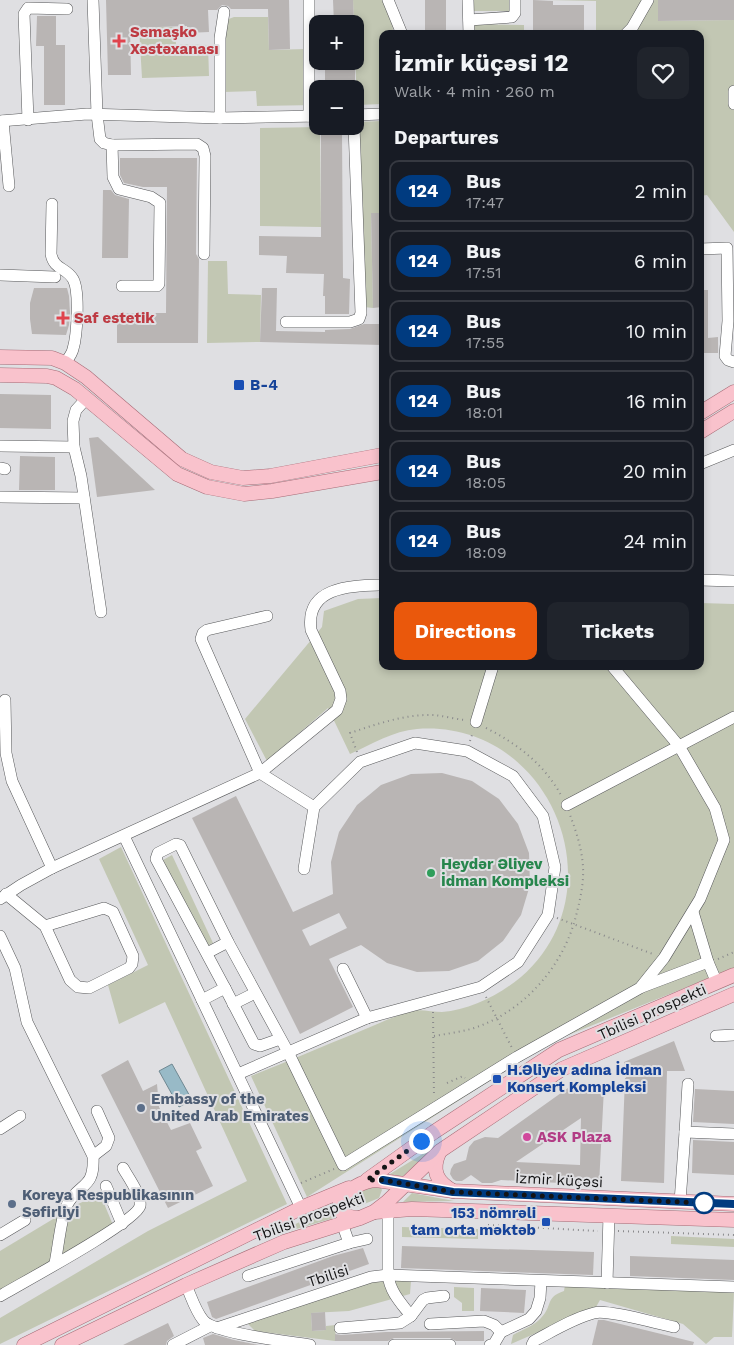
<!DOCTYPE html>
<meta charset="utf-8">
<style>
body{margin:0;font-family:"Work Sans",sans-serif;background:#20242c;color:#f1f3f6;height:100vh;display:flex;flex-direction:column;font-size:19px;white-space:nowrap}
*{box-sizing:border-box;margin:0}
p{font-size:16px;color:#9ea1a6}
.icon{flex:none;width:28px;height:28px;fill:none;stroke:currentColor;stroke-width:2;stroke-linecap:round;stroke-linejoin:round}
.map{position:relative;flex:1;overflow:hidden}
.details{position:absolute;left:379px;top:30px;width:325px;height:640px;display:flex;flex-direction:column;background:#171b24;border-radius:10px;box-shadow:0 2px 8px #0003}
.details>*{flex:none}
.badge{padding:0 10px;border-radius:16px;font-size:18px;line-height:32px}
.buttons{position:absolute;left:309px;top:15px;display:grid;gap:10px}
.buttons a{display:grid;place-items:center;width:55px;height:55px;border-radius:10px;background:#171b24;box-shadow:0 2px 8px #0003;font-size:25px}
.you{position:absolute;width:25px;height:25px;margin:-12px;border:4px solid #fff;border-radius:50%;background:#1a73e8;box-shadow:0 0 0 8px #1a73e833}
.map>.badge{position:absolute;translate:-50% -50%;box-shadow:0 0 0 2px #fff}
h2{padding:0 15px;font-size:19px;line-height:45px}
.round{display:grid;place-items:center;flex:none;width:52px;height:52px;border-radius:10px;background:#20242c}
.headline{display:flex;align-items:center;justify-content:space-between;height:85px;padding:0 15px}
h1{font-size:24px;font-weight:700;line-height:38px}
.primary-button{display:flex;gap:10px;margin-top:auto;padding:10px 15px}
.primary-button a{flex:1;height:58px;border-radius:10px;background:#ea580c;color:#fff;font-size:20px;font-weight:700;line-height:58px;text-align:center}
.primary-button a+a{background:#20242c;color:#f1f3f6}
ul{padding:0;list-style:none}
li{display:flex;align-items:center;gap:15px;height:62px;margin:0 10px 8px;padding:0 5px;border:2px solid #363941;border-radius:10px}
li div{flex:1}
li b{display:block;font-size:19px}
li em{font-style:normal}
li .badge{min-width:55px;font-weight:700;text-align:center}
.map>svg:first-child{display:block}
.green{fill:#c2c7b3}
.water{fill:#98bac7;stroke:#708892}
.building{fill:#b9b5b4;fill-rule:evenodd}
.lines{fill:none;stroke-linecap:round;stroke-linejoin:round}
.minor-casing{stroke:#57585a;stroke-width:12}
.major-casing{stroke:#a66b76;stroke-width:15}
.path{stroke:#8a8a8c;stroke-width:2;stroke-dasharray:1 4;stroke-linecap:butt}
.minor{stroke:#fff;stroke-width:11}
.major{stroke:#f9c2cc;stroke-width:14}
.line-casing{stroke:#fff;stroke-width:11}
.line{stroke:#003b80;stroke-width:8}
.walk{stroke:#141415;stroke-width:5;stroke-dasharray:0 9}
.health-dot{fill:#e0444e;stroke:#dfdfe2;stroke-width:2}
.transit-dot{fill:#1a4fb4;stroke:#dfdfe2;stroke-width:2}
.leisure-dot{fill:#2e9e5b;stroke:#dfdfe2;stroke-width:2}
.service-dot{fill:#5c6f8a;stroke:#dfdfe2;stroke-width:2}
.hotel-dot{fill:#d1479c;stroke:#dfdfe2;stroke-width:2}
.stop-dot{fill:#fff;stroke:#003b80;stroke-width:2.5}
.labels{text-anchor:middle;stroke-width:4;stroke-linejoin:round;paint-order:stroke}
.health-label{font-size:15px;font-weight:bold;fill:#be3a42;stroke:#dfdfe2;text-anchor:start}
.transit-label{font-size:15px;font-weight:bold;fill:#164399;stroke:#dfdfe2;text-anchor:start}
.leisure-label{font-size:15px;font-weight:bold;fill:#27864d;stroke:#dfdfe2;text-anchor:start}
.street-label{font-size:15px;fill:#141415;stroke:#dfdfe2}
.service-label{font-size:15px;font-weight:bold;fill:#4e5e75;stroke:#dfdfe2;text-anchor:start}
.hotel-label{font-size:15px;font-weight:bold;fill:#b23c85;stroke:#dfdfe2;text-anchor:start}
</style>
<div class="map">
<svg width="734" height="1345" viewBox="0 0 734 1345">
<rect width="100%" height="100%" fill="#dfdfe2"/>
<g class="green">
<polygon points="353,0 392,0 393,34 382,34 382,104 357,105"/>
<rect x="474" y="0" width="43" height="11"/>
<polygon points="548,0 658,0 659,21 734,20 734,232 707,195 700,196 700,34 596,34 596,1"/>
<polygon points="234,17 268,17 269,50 306,49 308,91 317,91 317,105 257,106 256,91 224,92 226,20"/>
<polygon points="474,24 524,25 524,34 474,34"/>
<polygon points="139,27 175,27 176,44 208,45 209,76 142,78"/>
<polygon points="382,121 382,213 371,214 373,308 355,306 355,122"/>
<polygon points="320,127 321,227 260,226 260,128"/>
<polygon points="208,261 227,261 228,294 261,295 260,342 207,343"/>
<path d="M382 598V666H700V603L734 604V968L551 1042 307 1197 251 1076C286 1062 321 1047 356 1033 373 1026 390 1018 408 1012 418 1008 431 1012 442 1012 470 1010 499 995 521 977 621 890 550 719 417 729 393 731 372 744 350 754L328 708 267 761 245 719 322 627 324 611 358 599Z"/>
<polygon points="121,847 287,1204 0,1344 0,1318 148,1231 247,1181 165,1002 119,1024 108,985 148,965 99,859"/>
<polygon points="172,855 213,943 205,947 163,860"/>
<polygon points="434,1147 401,1178 390,1174"/>
<polygon points="376,1187 381,1188 382,1190 379,1198 357,1207 350,1207 348,1205 348,1198 365,1189"/>
<polygon points="412,1193 454,1201 403,1202"/>
<polygon points="100,1194 113,1225 0,1290 0,1251 78,1204"/>
<polygon points="331,1206 334,1218 272,1236"/>
<polygon points="402,1227 478,1229 478,1239 402,1237"/>
<polygon points="671,1236 734,1239 734,1247 671,1244"/>
<polygon points="375,1281 411,1281 410,1294 349,1311 311,1313 312,1331 326,1330 326,1326 336,1325 335,1341 255,1331 247,1323"/>
<path d="M565 1285 734 1292 732 1337H714L706 1344 683 1324 600 1300 596 1307 511 1344 513 1335C522 1330 535 1325 541 1318 553 1306 545 1297 564 1291Z"/>
<polygon points="454,1287 474,1288 474,1311 462,1311 462,1303 454,1297"/>
</g>
<polygon class="water" points="172,1064 192,1100 179,1107 159,1071"/>
<g class="building">
<polygon points="106,0 289,0 290,49 269,50 268,9 231,9 228,6 222,5 217,10 208,10 209,32 187,33 187,26 130,28 131,75 108,75"/>
<polygon points="333,0 353,0 354,24 334,24"/>
<rect x="425" y="0" width="21" height="34"/>
<polygon points="533,0 553,1 553,5 584,5 584,32 533,34"/>
<polygon points="658,0 734,0 734,20 658,21"/>
<polygon points="37,16 56,16 56,45 65,45 65,105 44,105 44,46 36,46"/>
<polygon points="335,61 355,61 355,89 325,89 325,68 335,67"/>
<polygon points="321,132 342,132 343,278 350,279 349,314 325,314 325,296 323,296 324,274 286,273 287,256 259,255 259,236 321,237"/>
<polygon points="120,158 197,158 196,254 199,259 198,343 117,343 117,313 166,313 167,187 143,187 124,183 120,175"/>
<polygon points="103,190 111,190 115,195 129,199 128,258 102,258"/>
<polygon points="371,213 382,213 382,307 373,308"/>
<polygon points="34,288 67,288 69,296 70,313 69,325 66,335 32,334 30,319 30,303"/>
<polygon points="262,288 277,288 276,331 325,332 325,330 350,329 364,324 382,324 382,345 260,342"/>
<polygon points="700,290 708,290 708,338 718,337 718,353 700,353"/>
<polygon points="0,394 51,395 51,429 0,428"/>
<polygon points="98,437 155,490 97,497 89,438"/>
<polygon points="20,456 55,457 55,490 19,490"/>
<path d="M442 773 472 781 499 799 518 824 529 853 530 885 521 915 503 941 478 961 449 971 417 972 387 963 361 945 329 959 353 1007 300 1034 192 818 236 796 293 912 333 894 331 862 339 832 357 805 381 785 411 774ZM339 913 347 928 310 946 302 930Z"/>
<polygon points="674,1041 685,1071 667,1071 664,1183 621,1181 625,1078 626,1078 624,1062"/>
<polygon points="128,1060 143,1091 157,1084 159,1107 171,1130 190,1123 202,1148 196,1151 213,1186 168,1208 101,1075"/>
<path d="M568 1088H604L599 1185 501 1180 492 1183H482L471 1175 462 1181H456L453 1179 450 1174 451 1169 454 1164 466 1160 469 1147 474 1141 485 1137 498 1138ZM581 1118 580 1165 516 1162Z"/>
<polygon points="695,1089 734,1091 734,1124 693,1122"/>
<polygon points="693,1140 734,1142 734,1175 692,1173"/>
<polygon points="402,1246 594,1252 593,1275 401,1268"/>
<polygon points="363,1248 369,1264 216,1319 212,1317 207,1302 333,1256"/>
<polygon points="630,1256 734,1260 734,1280 630,1276"/>
<polygon points="481,1288 526,1290 524,1313 480,1311"/>
<polygon points="325,1312 326,1330 312,1331 311,1313"/>
<polygon points="598,1320 604,1320 694,1342 693,1345 592,1345"/>
<polygon points="168,1323 174,1336 167,1341 166,1345 123,1345"/>
<polygon points="484,1331 484,1341 456,1341 450,1338 394,1338 388,1341 335,1341 335,1334 341,1335 386,1332"/>
<polygon points="213,1334 234,1340 259,1345 205,1345 203,1338"/>
</g>
<g class="lines">
<defs>
<g id="minor">
<polyline points="93,0 97,114 100,139 104,143 112,145 197,144 203,148 205,156 204,254"/>
<polyline points="309,0 309,116"/>
<polyline points="388,0 402,34"/>
<polyline points="468,0 469,34"/>
<polyline points="469,20 512,17 515,13 515,0"/>
<polyline points="626,34 632,28 648,0"/>
<polyline points="734,91 734,104"/>
<polyline points="355,115 382,114"/>
<polyline points="220,118 220,38 224,12"/>
<polyline points="28,120 24,14 28,8 67,9"/>
<polyline points="0,121 87,114 220,118 318,116"/>
<polyline points="3,121 9,186"/>
<polyline points="112,145 113,177 119,189 151,197 160,203 159,284 157,286 122,286"/>
<path d="M52 204 51 254C54 270 66 267 73 279 80 291 77 336 73 349 72 354 68 359 65 363"/>
<polyline points="700,249 727,248 728,321 725,356 728,360 734,362"/>
<polyline points="0,275 55,277"/>
<polyline points="286,322 350,322 359,319 361,313 354,126"/>
<polyline points="86,399 76,410 73,421 74,447 81,476 101,612"/>
<polyline points="0,446 74,447"/>
<polyline points="700,464 734,450"/>
<polyline points="0,468 5,469"/>
<polyline points="0,497 84,498"/>
<polyline points="700,580 734,581"/>
<polyline points="267,616 207,630 203,633 201,639 260,773 314,807"/>
<polyline points="5,700 6,753 12,781 52,868"/>
<polyline points="476,722 493,666"/>
<polyline points="567,805 734,717"/>
<polyline points="124,836 301,1208"/>
<polyline points="6,894 45,926 70,980 78,987 89,988 129,968 132,964 133,956 113,912 104,908 45,926"/>
<path d="M0 899 21 885 52 868 260 773 337 710 341 699 340 691 311 630C305 586 351 586 382 585"/>
<polyline points="693,912 708,962 717,983"/>
<path d="M0 936 15 968 27 1022 93 1156C95 1190 79 1182 67 1205 61 1216 58 1250 55 1263"/>
<polyline points="207,953 228,942"/>
<polyline points="343,969 367,1018"/>
<polyline points="642,987 708,962"/>
<polyline points="225,988 254,1044 260,1046 280,1039"/>
<polyline points="202,1000 225,988 156,859 158,853 176,844 180,845 228,942 288,1052 343,1165 517,1057 640,988 664,958 700,899 724,840 715,808 679,746 612,666"/>
<polyline points="233,1004 255,993"/>
<polyline points="716,1036 734,1035"/>
<polyline points="238,1074 367,1018 481,987 518,962 548,915 555,867 543,816 513,776 467,751 415,743 360,762 314,807 304,869"/>
<polyline points="0,1129 20,1116"/>
<polyline points="685,1132 688,1084"/>
<polyline points="93,1156 106,1146 109,1138 97,1111"/>
<polyline points="106,1186 122,1224"/>
<polyline points="680,1202 685,1132 734,1134"/>
<path d="M388 1210V1275C390 1292 401 1303 411 1316"/>
<polyline points="0,1235 25,1220"/>
<polyline points="349,1243 367,1239"/>
<polyline points="248,1276 349,1243 342,1223"/>
<polyline points="607,1283 609,1215"/>
<path d="M186 1285C191 1296 195 1310 203 1320 212 1333 291 1342 310 1345"/>
<path d="M0 1296C20 1284 136 1222 140 1206 142 1196 128 1177 123 1168"/>
<polyline points="430,1324 484,1321 494,1325 501,1332"/>
<polyline points="217,1328 371,1277 388,1275 734,1287"/>
<polyline points="340,1328 400,1323 411,1316 423,1300 427,1298 444,1296"/>
<polyline points="173,1345 210,1326"/>
<polyline points="394,1345 450,1345"/>
<polyline points="490,1345 494,1344 501,1332 529,1319 536,1311 540,1298 541,1281"/>
<path d="M532 1345 534 1341C553 1331 574 1318 594 1313 608 1309 658 1324 674 1327"/>
</g>
<g id="major">
<polyline points="0,357 52,358 65,363 86,377 182,459 211,472 243,478 270,476 382,455"/>
<polyline points="0,375 47,376 56,378 75,389 177,474 207,487 244,494 272,491 382,472"/>
<polyline points="700,413 734,392"/>
<polyline points="700,432 734,411"/>
<path d="M439 1153C431 1171 437 1182 453 1191"/>
<polyline points="367,1180 434,1132 559,1050 734,975"/>
<polyline points="375,1212 412,1209 734,1220"/>
<path d="M359 1218C318 1216 350 1181 376 1180L453 1191 734 1204"/>
<polyline points="24,1345 301,1208 349,1188"/>
<polyline points="62,1345 186,1285 284,1242 360,1218 374,1212 387,1202 440,1151 562,1069 734,994"/>
</g>
</defs>
<use href="#minor" class="minor-casing"/>
<use href="#major" class="major-casing"/>
<g class="path">
<path d="M486 728C518 744 545 765 562 797"/>
<polyline points="470,741 473,732"/>
<path d="M357 752 350 733C377 724 405 714 434 715 444 716 455 719 465 720"/>
<polyline points="557,918 653,954"/>
<polyline points="718,959 734,952"/>
<polyline points="486,997 512,1048"/>
<polyline points="433,1012 434,1097"/>
<path d="M434 1036C446 1034 459 1032 471 1029 523 1013 563 967 576 916 580 900 584 883 583 867 582 849 576 831 570 815"/>
<polyline points="447,1083 463,1076 465,1078"/>
<polyline points="301,1183 334,1169"/>
<polyline points="488,1225 598,1231"/>
<polyline points="618,1231 734,1235"/>
</g>
<use href="#minor" class="minor"/>
<use href="#major" class="major"/>
</g>
<g class="lines">
<defs>
<polyline id="line" points="383,1180 453,1192 734,1204"/>
</defs>
<use href="#line" class="line-casing"/>
<use href="#line" class="line"/>
<polyline class="walk" points="421,1141 367,1180 383,1180 453,1192 704,1203"/>
</g>
<g class="health-dot">
<path d="M116.5 33.5h5v5h5v5h-5v5h-5v-5h-5v-5h5z"/>
<path d="M60.5 310.5h5v5h5v5h-5v5h-5v-5h-5v-5h5z"/>
</g>
<g class="transit-dot">
<rect x="233" y="379" width="12" height="12" rx="2.5"/>
<rect x="492" y="1074" width="10" height="10" rx="2.5"/>
<rect x="541" y="1217" width="10" height="10" rx="2.5"/>
</g>
<circle class="leisure-dot" cx="431" cy="873" r="5"/>
<g class="service-dot">
<circle cx="141" cy="1108" r="5"/>
<circle cx="12" cy="1204" r="5"/>
</g>
<circle class="hotel-dot" cx="527" cy="1137" r="5"/>
<circle class="stop-dot" cx="704" cy="1203" r="10"/>
<g class="labels">
<g class="health-label">
<text x="130" y="37">Semaşko<tspan x="130" dy="17">Xəstəxanası</tspan></text>
<text x="74" y="323">Saf estetik</text>
</g>
<g class="transit-label">
<text x="250" y="390">B-4</text>
<text x="507" y="1075">H.Əliyev adına İdman<tspan x="507" dy="17">Konsert Kompleksi</tspan></text>
<text x="536" y="1218" text-anchor="end">153 nömrəli<tspan x="536" dy="17">tam orta məktəb</tspan></text>
</g>
<g class="leisure-label">
<text x="441" y="869">Heydər Əliyev<tspan x="441" dy="17">İdman Kompleksi</tspan></text>
</g>
<g class="street-label">
<text transform="translate(652 1012) rotate(-24)" y="5">Tbilisi prospekti</text>
<text transform="translate(559 1180) rotate(3)" y="5">İzmir küçəsi</text>
<text transform="translate(309 1217) rotate(-20)" y="5">Tbilisi prospekti</text>
<text transform="translate(328 1276) rotate(-18)" y="5">Tbilisi</text>
</g>
<g class="service-label">
<text x="151" y="1104">Embassy of the<tspan x="151" dy="17">United Arab Emirates</tspan></text>
<text x="22" y="1200">Koreya Respublikasının<tspan x="22" dy="17">Səfirliyi</tspan></text>
</g>
<g class="hotel-label">
<text x="537" y="1142">ASK Plaza</text>
</g>
</g>
</svg>
<div class="buttons">
<a>+</a>
<a>−</a>
</div>
<div class="you" style="left:421px;top:1141px"></div>
<section class="details">
<div class="headline"><div><h1>İzmir küçəsi 12</h1><p>Walk · 4 min · 260 m</p></div><a class="round"><svg class="icon" aria-label="heart" viewBox="0 0 24 24"><path d="M12 20l-8-8c-3-5 5-10 8-4 3-6 11-1 8 4z"/></svg></a></div>
<h2>Departures</h2>
<ul>
<li><span class="badge" style="background:#003b80;color:#fff">124</span><div><b>Bus</b><p>17:47</p></div><em>2 min</em></li>
<li><span class="badge" style="background:#003b80;color:#fff">124</span><div><b>Bus</b><p>17:51</p></div><em>6 min</em></li>
<li><span class="badge" style="background:#003b80;color:#fff">124</span><div><b>Bus</b><p>17:55</p></div><em>10 min</em></li>
<li><span class="badge" style="background:#003b80;color:#fff">124</span><div><b>Bus</b><p>18:01</p></div><em>16 min</em></li>
<li><span class="badge" style="background:#003b80;color:#fff">124</span><div><b>Bus</b><p>18:05</p></div><em>20 min</em></li>
<li><span class="badge" style="background:#003b80;color:#fff">124</span><div><b>Bus</b><p>18:09</p></div><em>24 min</em></li>
</ul>
<div class="primary-button"><a>Directions</a><a>Tickets</a></div>
</section>
</div>
